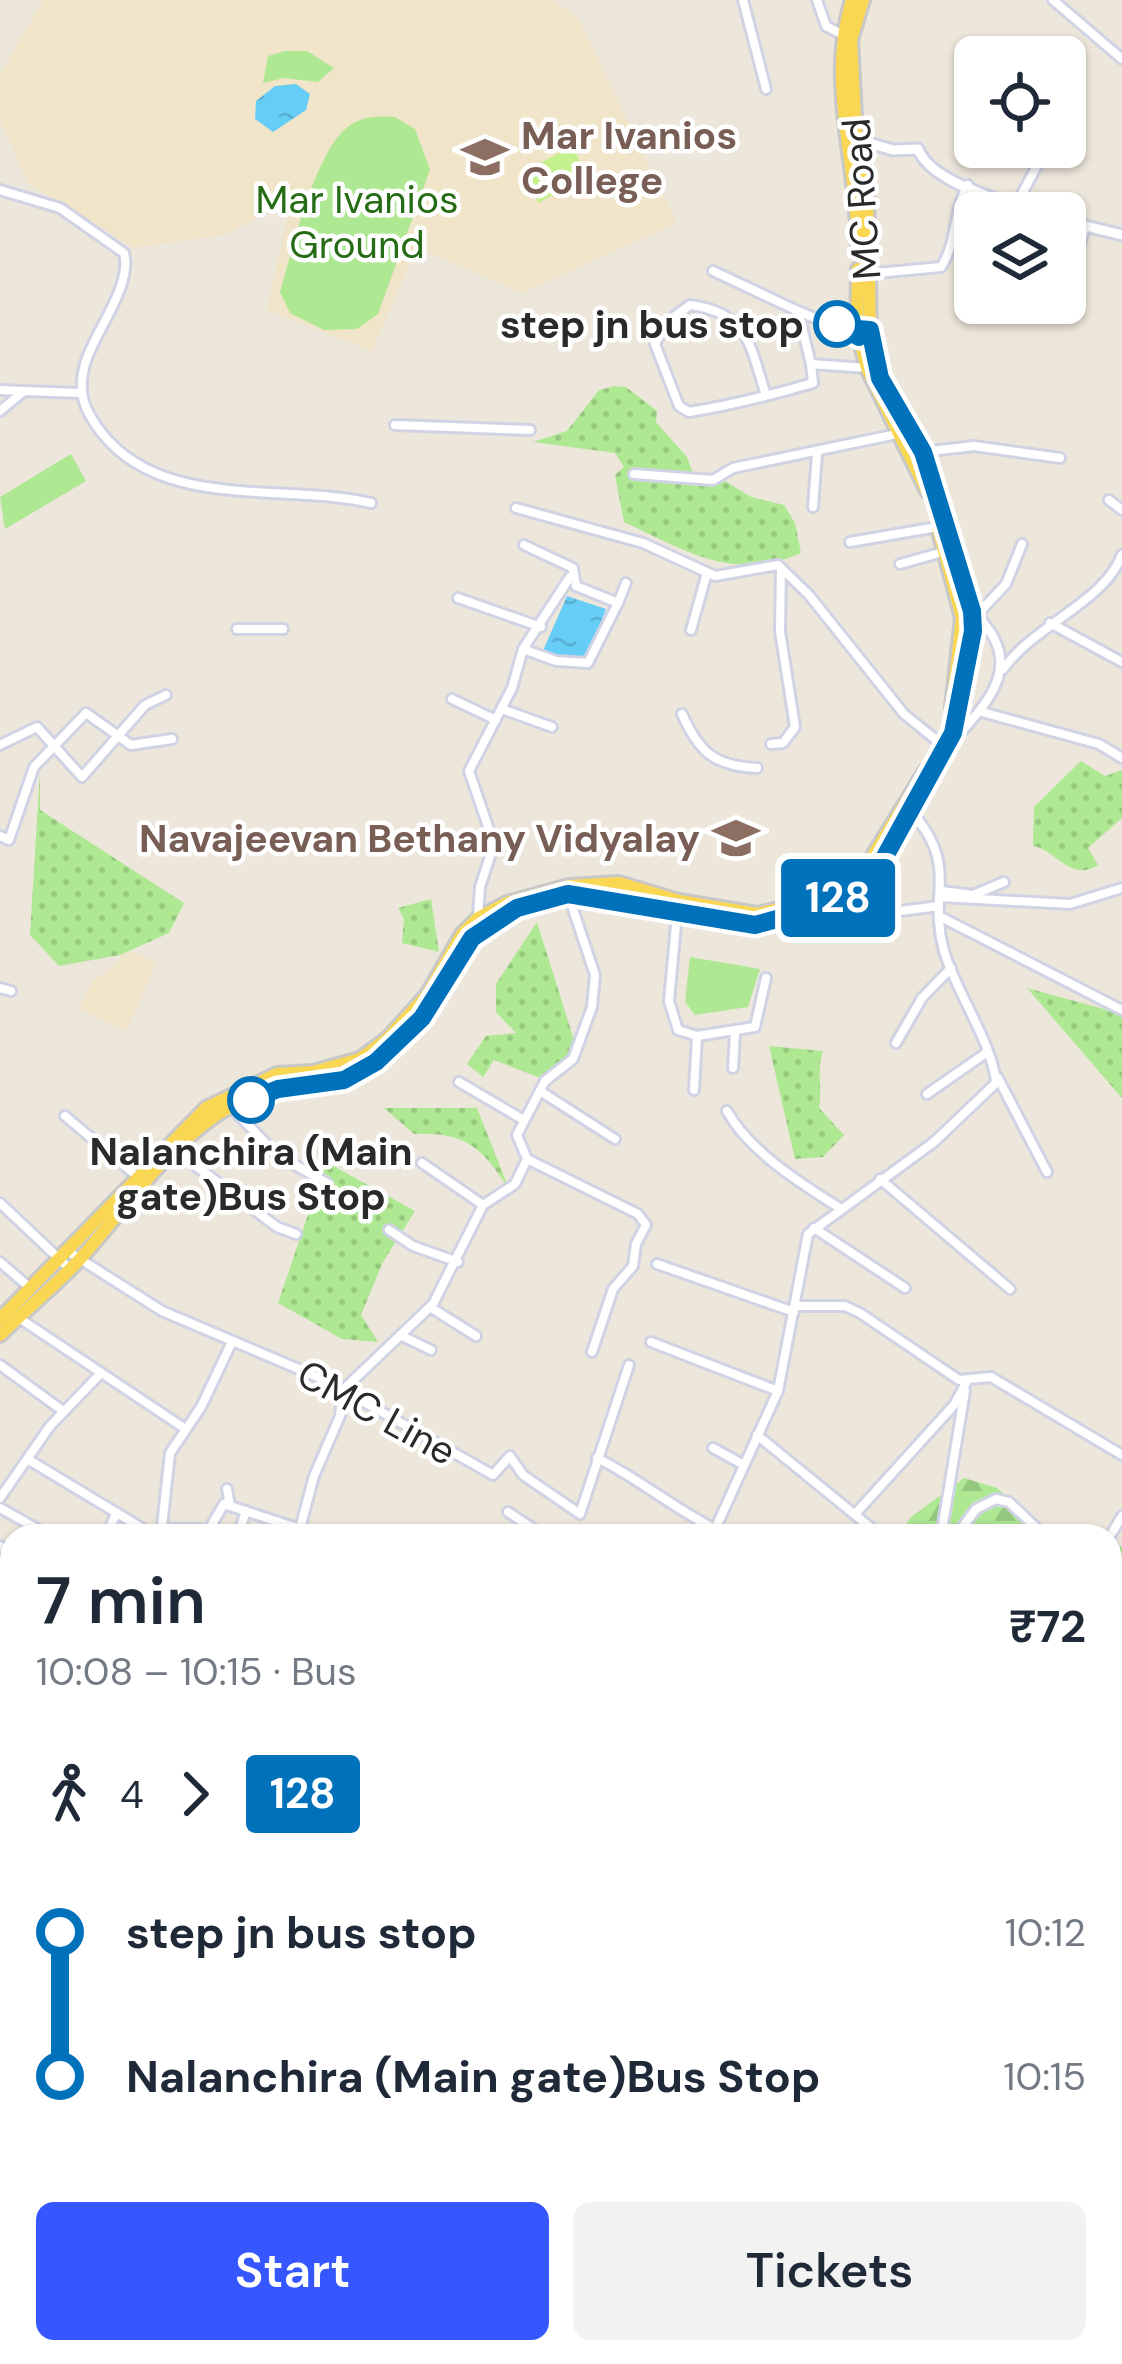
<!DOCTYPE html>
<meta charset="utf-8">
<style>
body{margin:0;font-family:"DM Sans",sans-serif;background:#f2f2f3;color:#1f2937;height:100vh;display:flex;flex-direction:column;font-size:45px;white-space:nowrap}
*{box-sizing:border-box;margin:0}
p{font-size:39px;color:#747a83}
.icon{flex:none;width:66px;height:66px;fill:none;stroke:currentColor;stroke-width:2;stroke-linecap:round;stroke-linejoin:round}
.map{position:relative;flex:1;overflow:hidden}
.sheet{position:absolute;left:0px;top:1524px;width:1122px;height:840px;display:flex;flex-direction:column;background:#fff;border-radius:36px 36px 0 0;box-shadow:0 3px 9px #0004}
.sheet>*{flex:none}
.badge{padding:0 24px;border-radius:9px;font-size:42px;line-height:78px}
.controls{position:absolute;left:954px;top:36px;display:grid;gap:24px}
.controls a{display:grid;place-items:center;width:132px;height:132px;border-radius:18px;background:#fff;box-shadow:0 3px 9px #0004;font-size:60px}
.map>.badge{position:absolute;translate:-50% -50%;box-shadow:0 0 0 6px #fff}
.legs{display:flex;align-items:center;gap:18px;height:132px;padding:0 36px;font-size:39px}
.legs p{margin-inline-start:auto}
.summary{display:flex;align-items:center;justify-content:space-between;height:204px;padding:0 36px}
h1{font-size:66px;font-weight:600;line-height:90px}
.primary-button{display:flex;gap:24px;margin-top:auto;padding:24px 36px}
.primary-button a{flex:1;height:138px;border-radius:18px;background:#3656ff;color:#fff;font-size:48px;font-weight:600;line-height:138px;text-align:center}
.primary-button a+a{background:#f2f2f3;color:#1f2937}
ul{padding:0 36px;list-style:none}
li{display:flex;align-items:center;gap:42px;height:144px;font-size:45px}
li i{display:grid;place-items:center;width:18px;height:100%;margin:0 15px;background:currentColor}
li i::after{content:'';width:30px;height:30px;margin:-15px;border:9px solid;border-radius:50%;background:#fff}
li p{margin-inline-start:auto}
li:first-child i{background:linear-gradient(#0000 50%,currentColor 0)}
li:last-child i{background:linear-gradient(currentColor 50%,#0000 0)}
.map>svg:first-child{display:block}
.education{fill:#f0e4c9}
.grass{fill:url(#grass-dots)}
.forest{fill:url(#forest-firs)}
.park{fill:#aee893}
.pitch{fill:#c4f08e}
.water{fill:url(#water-ripples)}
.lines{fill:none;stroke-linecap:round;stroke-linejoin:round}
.minor-casing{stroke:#d0d3e4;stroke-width:14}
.tertiary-casing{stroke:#d0d3e4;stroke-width:15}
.secondary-casing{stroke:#d0d3e4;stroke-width:16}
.primary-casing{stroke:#c8c8c8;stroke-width:18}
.minor{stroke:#fff;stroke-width:8}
.tertiary{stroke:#fff;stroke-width:9}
.secondary{stroke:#fff;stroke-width:10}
.primary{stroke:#fad752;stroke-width:12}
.line-1-casing{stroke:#fff;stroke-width:27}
.line-1{stroke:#0072bc;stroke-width:18}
.stop-1-dot{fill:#fff;stroke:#0072bc;stroke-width:6}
.labels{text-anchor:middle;stroke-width:9;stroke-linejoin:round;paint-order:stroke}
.education-label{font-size:39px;font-weight:bold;fill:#785e54;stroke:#fff;text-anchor:start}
.park-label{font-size:39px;fill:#256c15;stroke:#fff}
.street-label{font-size:39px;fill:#2a2a2a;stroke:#fff}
.stop-label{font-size:39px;font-weight:bold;fill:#2a2a2a;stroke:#fff;text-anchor:end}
</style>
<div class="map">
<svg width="1122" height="2364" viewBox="0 0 1122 2364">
<defs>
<pattern id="grass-dots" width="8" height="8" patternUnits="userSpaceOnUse" patternTransform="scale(3)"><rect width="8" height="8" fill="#aee893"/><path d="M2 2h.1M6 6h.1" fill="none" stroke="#96c77f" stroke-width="1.8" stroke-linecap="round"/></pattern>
<pattern id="forest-firs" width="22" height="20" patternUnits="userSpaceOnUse" patternTransform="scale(3)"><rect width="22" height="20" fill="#aee893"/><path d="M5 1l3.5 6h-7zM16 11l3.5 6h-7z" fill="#96c77f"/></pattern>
<pattern id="water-ripples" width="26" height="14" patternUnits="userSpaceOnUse" patternTransform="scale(3)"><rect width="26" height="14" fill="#66cdf7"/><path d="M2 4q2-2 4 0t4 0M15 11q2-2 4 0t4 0" fill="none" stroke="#59b0d4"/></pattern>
</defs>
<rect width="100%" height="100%" fill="#ede6db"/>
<g class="education">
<polygon points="43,0 441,0 442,4 444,0 553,0 578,18 677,223 522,293 417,247 372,351 267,310 291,200 225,235 134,248 28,183 0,120 0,75"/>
<polygon points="123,947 156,963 127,1031 79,1009 94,980 118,963"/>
</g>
<g class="grass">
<path d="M615 386 626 387 657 411 656 422 687 457 693 473 715 475 751 497 784 505 795 523 801 553C734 583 684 550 624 522L615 475 624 467 615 453 533 442 567 431 599 390Z"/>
<path d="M1081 761 1105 776 1122 770V818L1088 848 1098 865C1070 883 1057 850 1033 846L1034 807Z"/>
<polygon points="40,771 40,810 184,903 169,933 120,955 59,966 30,935"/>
<polygon points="431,899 439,952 402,943 404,919 398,908"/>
<polygon points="537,922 574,1040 568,1053 570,1066 548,1081 494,1060 483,1077 467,1064 486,1036 516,1033 496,1012 496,984"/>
<polygon points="1027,988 1122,1014 1122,1098"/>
<path d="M769 1046 823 1051C816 1071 823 1087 819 1108L844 1135 823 1157 795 1159Z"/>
<path d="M384 1108H477L509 1189C481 1147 466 1132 414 1134Z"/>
<polygon points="326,1162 415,1211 383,1262 361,1315 378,1342 342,1339 278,1303"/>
</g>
<g class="forest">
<polygon points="964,1478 997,1488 1052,1536 898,1536 911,1517"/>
<polygon points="1122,1546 1122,1845 1110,1828 1110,1554"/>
</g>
<g class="park">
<polygon points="285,51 307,51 334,68 318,82 284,78 263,83 268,56"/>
<path d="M395 117 415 129 430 170 378 314 357 329 324 330 290 313 280 292C292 251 315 150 349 126 363 116 379 116 395 117Z"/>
<polygon points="71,454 86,481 5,529 0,497"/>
<polygon points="690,957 760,969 748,1007 695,1015 685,1002"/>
</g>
<polygon class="pitch" points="572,146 588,176 538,203 522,173"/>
<g class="water">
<polygon points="296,84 310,94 306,110 273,132 255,119 256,101 275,86"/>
<polygon points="567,596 606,609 584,667 542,653"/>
</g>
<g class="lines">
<defs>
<g id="minor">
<polyline points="743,0 766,89"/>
<polyline points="817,0 826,26 845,36"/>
<polyline points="1053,0 1122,59"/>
<path d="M0 190 60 208 124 253C133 286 94 332 85 364 77 393 84 410 101 432 162 511 283 483 371 503"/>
<polyline points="1016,205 1047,147"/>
<polyline points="713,271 798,311"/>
<path d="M866 274 941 267C957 244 953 211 968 185"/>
<polyline points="1069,285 1085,226"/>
<polyline points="857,336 798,311 811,364 867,368"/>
<polyline points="0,390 23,391"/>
<path d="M766 395C750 347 750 313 690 305L667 322 655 344 679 406 689 412C731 405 772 395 813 383L811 364"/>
<polyline points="0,411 24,391 80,393"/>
<polyline points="395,425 530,430"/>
<polyline points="923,452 974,446 1060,458"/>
<polyline points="634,474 713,480 733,468 897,434"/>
<polyline points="1109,500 1122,510"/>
<polyline points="813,507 817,454"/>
<path d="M516 508 643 543 715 576 778 565 809 595 904 714 946 748C985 706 1031 665 973 612"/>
<polyline points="850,542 937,527"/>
<polyline points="900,564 943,552"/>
<polyline points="458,598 541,627"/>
<polyline points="618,603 626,583"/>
<polyline points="977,615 1006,584 1022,544"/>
<polyline points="1050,623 1122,662"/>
<polyline points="237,629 283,629"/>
<polyline points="691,630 707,573"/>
<polyline points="523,649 556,661 588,663 618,603 576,586 573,568 524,545"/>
<path d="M1003 669C1037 623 1104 602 1122 555"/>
<polyline points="452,699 496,720"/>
<polyline points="502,709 552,727"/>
<polyline points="982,712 1099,744 1122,758"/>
<path d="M682 714C699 752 714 766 757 768"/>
<polyline points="771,744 783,743 795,727 780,631 781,568"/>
<polyline points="0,745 37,727 82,777 145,705 166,695"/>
<polyline points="0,836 9,840 34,767 86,713 131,745 172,739"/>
<polyline points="942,891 973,895 1004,882"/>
<polyline points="942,897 1070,904 1122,888"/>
<polyline points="677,914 669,1001 678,1030 697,1036 755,1027 766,978"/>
<polyline points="811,915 845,918 939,906"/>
<polyline points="939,916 1122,1010"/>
<polyline points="478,917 480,887 494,844 469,771 512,688 523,649 570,577"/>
<polyline points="0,988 11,991"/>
<polyline points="896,1043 922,998 951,968"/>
<polyline points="733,1068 735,1034"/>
<polyline points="998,1078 1047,1172"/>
<polyline points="459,1082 522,1119"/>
<polyline points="694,1090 697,1036"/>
<polyline points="540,1091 615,1139"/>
<polyline points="927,1094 986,1053"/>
<polyline points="232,1108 277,1155 327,1183"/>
<path d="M727 1111C749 1151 800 1183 838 1207"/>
<polyline points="65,1116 138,1177"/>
<polyline points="176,1151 277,1227 296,1234"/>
<polyline points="527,1159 638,1214 646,1225 636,1244 633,1266 613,1289 592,1352"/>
<polyline points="422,1163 483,1205"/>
<polyline points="880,1179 1010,1289"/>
<polyline points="0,1203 70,1269"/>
<polyline points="814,1228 905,1288"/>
<polyline points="389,1230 413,1246 458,1262"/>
<polyline points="69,1252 162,1311 327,1381 493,1475 510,1456 523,1475 580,1514 629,1365"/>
<polyline points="0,1262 30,1288"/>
<polyline points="657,1264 794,1312"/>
<polyline points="795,1306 845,1306 860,1313 959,1380 991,1377 1122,1455"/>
<polyline points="430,1307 476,1336"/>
<polyline points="19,1318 184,1428"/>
<polyline points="400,1335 431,1350"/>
<polyline points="651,1342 778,1391"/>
<polyline points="0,1365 63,1411"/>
<polyline points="757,1435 881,1536"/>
<polyline points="713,1448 744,1465"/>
<path d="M597 1458C638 1478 673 1508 715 1529"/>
<polyline points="29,1460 155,1536"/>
<polyline points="227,1489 230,1506"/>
<polyline points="0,1498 50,1426 101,1373"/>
<polyline points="0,1508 50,1536"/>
<polyline points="508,1512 544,1536"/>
<polyline points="856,1513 954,1405 966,1383"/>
<polyline points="162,1529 199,1529 225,1536"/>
<polyline points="208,1531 224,1504 300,1529"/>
<polyline points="107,1536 116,1513"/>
<polyline points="161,1536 170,1453 201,1407 231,1344"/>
<polyline points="238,1536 246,1511"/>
<polyline points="298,1536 314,1476 340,1416 343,1390 433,1304 483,1205 515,1184 527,1159 517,1135 545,1081 573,1059 592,1007 595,975 568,894"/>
<polyline points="622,1536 672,1536"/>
<path d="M712 1536 778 1391 808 1234 934 1142 996 1083C993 1044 956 992 944 951 927 890 961 868 910 810"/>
<polyline points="941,1536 965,1391"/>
<polyline points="956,1536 976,1509 996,1499 1009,1502 1045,1536"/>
<polyline points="1110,1536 1122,1516"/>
<polyline points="0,1546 12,1553"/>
<polyline points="0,1603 12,1607"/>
<polyline points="3,1669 12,1672"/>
<polyline points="1110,1838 1122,1855"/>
<polyline points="1110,1876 1122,1871"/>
<polyline points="0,2039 12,2047"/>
<polyline points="1110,2106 1122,2111"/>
<polyline points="0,2284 12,2284"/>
<polyline points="1110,2299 1122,2307"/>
<polyline points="150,2352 158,2364"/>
<polyline points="418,2352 429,2364"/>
<polyline points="511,2352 524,2364"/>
<polyline points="616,2352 628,2359 648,2352"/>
<polyline points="654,2352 662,2364"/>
<polyline points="817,2352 828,2364"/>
<polyline points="1075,2352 1090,2364"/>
<polyline points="23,2364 50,2354"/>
<polyline points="136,2364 140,2352"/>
<polyline points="349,2364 359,2352"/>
<polyline points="602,2364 603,2352"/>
</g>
<g id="tertiary">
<path d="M852 138 893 150 918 149C931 183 1001 199 1034 213"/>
<polyline points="1065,221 1122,235"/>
</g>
<g id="secondary">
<polyline points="0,2189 12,2193"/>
<polyline points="283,2352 295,2364"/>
</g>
<g id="primary">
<path d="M852 0C826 83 858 164 858 248"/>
<polyline points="858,269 857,329 867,368 927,491"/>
<polyline points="938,528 962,618 952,707"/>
<polyline points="0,1319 206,1108 277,1074 313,1072 360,1059 387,1039 427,995 462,934 478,918 507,903 569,886 619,883 679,901 757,914 810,902 866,867 926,770"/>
<path d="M0 1335C26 1309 54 1287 79 1260 122 1212 162 1152 216 1115 265 1082 331 1097 377 1061 433 1017 451 941 515 909 568 883 620 901 674 913 792 941 865 909 919 800 950 739 975 681 972 611L923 452 880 378 870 330 867 191 856 137 851 40 863 0"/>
</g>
</defs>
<use href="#minor" class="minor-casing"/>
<use href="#tertiary" class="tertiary-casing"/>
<use href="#secondary" class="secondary-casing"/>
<use href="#primary" class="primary-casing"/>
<use href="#minor" class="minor"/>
<use href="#tertiary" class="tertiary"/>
<use href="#secondary" class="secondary"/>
<use href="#primary" class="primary"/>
</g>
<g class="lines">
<defs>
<polyline id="line-1" points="251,1100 278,1089 344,1080 376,1062 422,1018 472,938 517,908 568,894 755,925 827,905 877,871 953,733 973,631 972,611 923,452 880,378 870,330 857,329 859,337 837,324"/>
</defs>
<use href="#line-1" class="line-1-casing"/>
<use href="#line-1" class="line-1"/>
</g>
<defs>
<symbol id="university-bare" viewBox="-9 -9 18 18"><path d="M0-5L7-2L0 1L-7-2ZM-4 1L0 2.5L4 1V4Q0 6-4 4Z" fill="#8d6e63" stroke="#fff" stroke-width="2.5" paint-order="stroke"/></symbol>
</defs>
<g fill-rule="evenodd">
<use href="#university-bare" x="452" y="124" width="66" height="66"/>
<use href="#university-bare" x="703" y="805" width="66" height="66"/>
</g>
<g class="stop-1-dot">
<circle cx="837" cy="324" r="21"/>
<circle cx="251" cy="1100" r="21"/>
</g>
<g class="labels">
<g class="education-label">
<text x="521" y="149">Mar Ivanios<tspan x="521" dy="45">College</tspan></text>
<text x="700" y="852" text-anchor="end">Navajeevan Bethany Vidyalay</text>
</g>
<g class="park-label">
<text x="357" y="213">Mar Ivanios<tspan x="357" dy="45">Ground</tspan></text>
</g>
<g class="street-label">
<text transform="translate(861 199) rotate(-94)" y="14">MC Road</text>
<text transform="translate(377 1412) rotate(29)" y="14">CMC Line</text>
</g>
<g class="stop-label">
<text x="804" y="338">step jn bus stop</text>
<text x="251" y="1165" text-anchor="middle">Nalanchira (Main<tspan x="251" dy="45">gate)Bus Stop</tspan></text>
</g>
</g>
</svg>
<div class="controls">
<a><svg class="icon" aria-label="locate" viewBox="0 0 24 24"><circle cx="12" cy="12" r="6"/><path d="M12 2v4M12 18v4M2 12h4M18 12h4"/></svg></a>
<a><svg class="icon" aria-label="layers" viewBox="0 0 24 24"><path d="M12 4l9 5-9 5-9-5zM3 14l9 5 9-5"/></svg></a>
</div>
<b class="badge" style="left:838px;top:898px;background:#0072bc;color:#fff">128</b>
<section class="sheet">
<div class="summary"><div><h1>7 min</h1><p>10:08 – 10:15 · Bus</p></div><b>₹72</b></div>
<div class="legs"><svg class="icon" aria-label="walk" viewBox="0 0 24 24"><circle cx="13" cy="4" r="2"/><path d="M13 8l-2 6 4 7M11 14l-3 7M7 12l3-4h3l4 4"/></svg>4<svg class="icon" aria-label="forward" viewBox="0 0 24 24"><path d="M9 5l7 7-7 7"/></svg><b class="badge" style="background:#0072bc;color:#fff">128</b></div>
<ul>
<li><i style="color:#0072bc"></i><b>step jn bus stop</b><p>10:12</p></li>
<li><i style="color:#0072bc"></i><b>Nalanchira (Main gate)Bus Stop</b><p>10:15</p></li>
</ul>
<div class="primary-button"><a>Start</a><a>Tickets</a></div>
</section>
</div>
